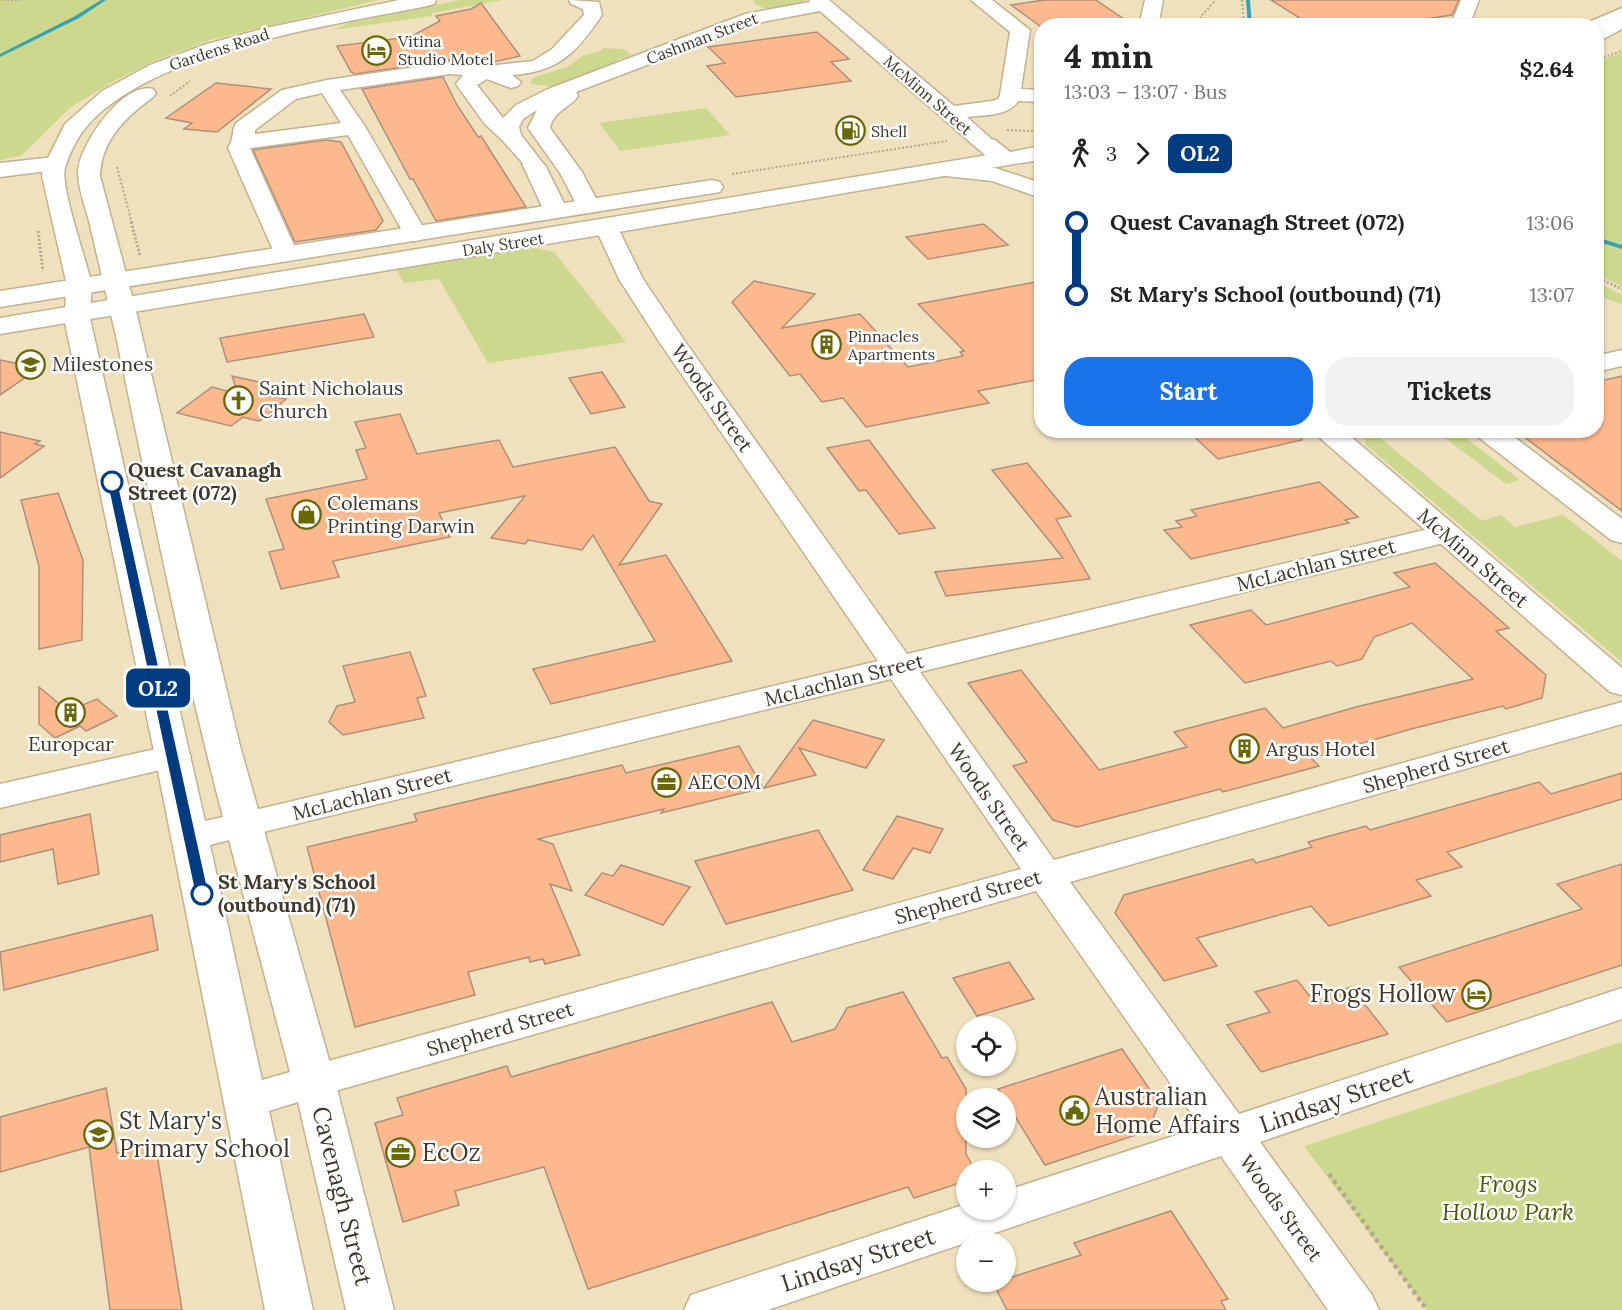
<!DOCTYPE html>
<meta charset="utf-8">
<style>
body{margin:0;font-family:Lora,serif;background:#f2f2f2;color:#222;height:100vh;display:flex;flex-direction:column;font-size:22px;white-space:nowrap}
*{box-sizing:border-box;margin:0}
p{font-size:20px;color:#767676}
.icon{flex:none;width:33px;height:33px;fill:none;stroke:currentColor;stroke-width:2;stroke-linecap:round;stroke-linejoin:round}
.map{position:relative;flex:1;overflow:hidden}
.panel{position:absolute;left:1034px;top:18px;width:570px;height:420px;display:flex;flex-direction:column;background:#fff;border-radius:24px;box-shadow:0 2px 4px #0004}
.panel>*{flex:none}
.badge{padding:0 12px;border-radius:9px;font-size:21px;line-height:39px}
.buttons{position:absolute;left:956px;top:1016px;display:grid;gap:12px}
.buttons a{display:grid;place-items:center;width:60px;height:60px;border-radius:50%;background:#fff;box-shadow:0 2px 4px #0004;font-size:30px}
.map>.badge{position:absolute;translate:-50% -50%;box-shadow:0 0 0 3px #fff}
.legs{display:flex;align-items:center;gap:9px;height:66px;padding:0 30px;font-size:20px}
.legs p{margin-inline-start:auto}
.overview{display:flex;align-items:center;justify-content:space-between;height:102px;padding:0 30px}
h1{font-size:33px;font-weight:800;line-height:45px}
.action{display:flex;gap:12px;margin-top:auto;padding:12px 30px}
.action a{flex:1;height:69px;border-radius:24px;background:#1a73e8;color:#fff;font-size:24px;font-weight:800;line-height:69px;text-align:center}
.action a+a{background:#f2f2f2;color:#222}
ul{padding:0 30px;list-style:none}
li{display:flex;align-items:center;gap:21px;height:72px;font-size:22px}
li i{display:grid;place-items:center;width:9px;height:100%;margin:0 8px;background:currentColor}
li i::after{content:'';width:15px;height:15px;margin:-8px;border:4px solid;border-radius:50%;background:#fff}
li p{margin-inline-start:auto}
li:first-child i{background:linear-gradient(#0000 50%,currentColor 0)}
li:last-child i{background:linear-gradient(currentColor 50%,#0000 0)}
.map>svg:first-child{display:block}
.green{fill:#ccd88d}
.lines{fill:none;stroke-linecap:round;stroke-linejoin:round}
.stream{fill:#38a2b0;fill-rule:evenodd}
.building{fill:#fcb98e;stroke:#af8f7b;stroke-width:1.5}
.street-casing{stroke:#c1b291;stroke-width:3}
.secondary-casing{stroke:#c1b291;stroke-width:3}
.primary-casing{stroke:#c1b291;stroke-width:3}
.highway-casing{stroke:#c1b291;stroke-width:3}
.path-far2{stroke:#b4a88d;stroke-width:2;stroke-dasharray:2 2;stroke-linecap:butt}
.path-far1{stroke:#b4a88d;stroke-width:3;stroke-dasharray:2 2;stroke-linecap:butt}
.path{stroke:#b4a88d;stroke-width:4.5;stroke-dasharray:4 4;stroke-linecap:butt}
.street{fill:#fff;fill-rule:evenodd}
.secondary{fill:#fff;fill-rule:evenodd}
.primary{fill:#fff;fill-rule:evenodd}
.highway{fill:#fff;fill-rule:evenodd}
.line-1{fill:#003b80;stroke:#fff;stroke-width:1.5}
.stop-1-dot{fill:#fff;stroke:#003b80;stroke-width:3}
.labels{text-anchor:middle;stroke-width:5;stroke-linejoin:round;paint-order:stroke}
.far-street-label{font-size:16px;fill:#3f392b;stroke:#fff}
.far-poi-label{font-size:16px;fill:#3f392b;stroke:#fff;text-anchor:start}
.poi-label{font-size:20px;fill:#3f392b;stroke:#fff;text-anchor:start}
.street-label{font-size:20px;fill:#3f392b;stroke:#fff}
.stop-label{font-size:20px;font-weight:bold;fill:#3f392b;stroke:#fff;text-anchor:start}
.near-poi-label{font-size:24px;fill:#3f392b;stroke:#fff;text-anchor:start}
.near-street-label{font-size:24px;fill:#3f392b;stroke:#fff}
.near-park-label{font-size:24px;font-style:italic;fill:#505813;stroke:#fff}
</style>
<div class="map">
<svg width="1622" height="1310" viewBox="0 0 1622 1310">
<rect width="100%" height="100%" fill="#efe0be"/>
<g class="green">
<polygon points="0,0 379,0 210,40 154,61 114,81 71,107 21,156 0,160"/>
<polygon points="459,0 502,0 432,13 432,16 333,30 349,23"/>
<path d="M754 0H805L801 4C785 7 766 14 753 2Z"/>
<polygon points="604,48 623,49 632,56 618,59 616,64 556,87 531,84 532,78 567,67 584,55 598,52"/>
<polygon points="1622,53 1622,286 1596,274 1596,62"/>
<polygon points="706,108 730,135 620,151 599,123"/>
<polygon points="535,248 554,252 626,342 488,363 439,279 404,283 395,268"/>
<polygon points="1596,282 1622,295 1622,304 1596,296"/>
<polygon points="1367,430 1395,431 1398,433 1380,438 1482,521 1501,515 1515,527 1563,515 1622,561 1622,662 1366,445 1364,433"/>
<polygon points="1436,431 1457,431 1520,480 1506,484"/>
<polygon points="1622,1042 1622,1310 1427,1310 1304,1146"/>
</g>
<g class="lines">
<g class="stream">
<polygon points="101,0 106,0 79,18 0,57 0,54 75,16"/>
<polygon points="1246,0 1250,0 1252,26 1248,26"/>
<polygon points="1596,237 1622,245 1622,249 1596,241"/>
</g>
</g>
<g class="building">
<polygon points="1044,0 1096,0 1134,26 1040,26 1011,5"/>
<polygon points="1271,0 1459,0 1452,15 1378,26 1312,26"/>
<polygon points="481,3 520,56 489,63 486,59 464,61 450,60 355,74 351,72 337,46 410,37 440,21 436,16 471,9"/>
<polygon points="817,32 849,59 831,62 851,81 736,97 707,66 725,63 708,47"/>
<polygon points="443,77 457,105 478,137 481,136 526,207 436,221 413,179 410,179 362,89"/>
<polygon points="216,83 271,89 217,132 184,129 192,123 166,118"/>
<polygon points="326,140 341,142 383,221 376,230 295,242 253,150"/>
<polygon points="984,224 1008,245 928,259 906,237"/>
<polygon points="754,281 815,294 782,328 860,314 908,367 963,356 960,352 964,351 918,304 1041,281 1041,379 978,391 989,403 866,427 843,398 822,402 800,374 790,376 732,302"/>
<polygon points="364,314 374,337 227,362 220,338"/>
<polygon points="0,360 39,368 0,395"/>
<polygon points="602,372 625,407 591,414 569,378"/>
<polygon points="232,376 281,387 270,396 286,399 263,419 258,421 243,417 231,426 177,413 212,387 238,394"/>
<polygon points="1622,376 1622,511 1515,430 1596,430 1596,382"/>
<polygon points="400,414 417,454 499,440 513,467 615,447 649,501 662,504 619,565 666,555 732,661 551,704 533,669 655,641 593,535 582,550 528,540 525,544 491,538 525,496 439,513 450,537 333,561 339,577 281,589 269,552 284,549 266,499 367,479 356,450 366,448 355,422"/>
<polygon points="1187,430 1301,430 1302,440 1218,459"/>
<polygon points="0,432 40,441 35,444 44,446 0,478"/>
<polygon points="869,440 901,483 935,528 899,534 866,490 859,491 827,448"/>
<polygon points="1027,463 1071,516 1056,519 1090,579 946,596 935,572 1063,558 992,470"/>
<polygon points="1319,482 1358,517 1345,520 1349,523 1191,559 1164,530 1182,527 1176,521 1197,516 1191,510"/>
<polygon points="58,493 83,560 82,640 39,649 39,566 21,500"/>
<polygon points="1435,563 1509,628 1496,631 1546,675 1542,698 1506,709 1503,706 1411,729 1311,758 1319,766 1223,792 1220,789 1077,827 1053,820 1013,766 1027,762 968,683 1021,670 1099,770 1187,747 1174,732 1265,708 1283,728 1356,707 1473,679 1412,623 1374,637 1362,659 1337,666 1331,661 1245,683 1190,625 1251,610 1266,625 1410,587 1394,573"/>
<polygon points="410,652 426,696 417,698 424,718 343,735 329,722 337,706 355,702 343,666"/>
<polygon points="39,687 68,711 97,699 117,716 86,731 80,726 55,738 39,724"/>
<polygon points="813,720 884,740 866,768 799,748 816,775 764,788"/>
<polygon points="739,746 763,788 661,813 664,809 538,839 553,844 572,891 550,884 580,955 545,964 543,959 530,962 529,957 468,972 475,995 355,1027 307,847 417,821 414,814 622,765 626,773"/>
<polygon points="1622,773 1622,799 1447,852 1462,867 1416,880 1431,896 1329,926 1311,906 1197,938 1217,966 1164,981 1115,913 1124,895 1253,859 1256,863 1312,847 1308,842 1366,826 1370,830 1539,782 1551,794"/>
<polygon points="90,814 99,874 58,884 53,849 0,862 0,835"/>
<polygon points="897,816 943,829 930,853 913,848 893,879 863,870"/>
<polygon points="818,830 853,890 726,924 695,861"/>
<polygon points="1622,864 1622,965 1447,1022 1399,967 1582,909 1557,884"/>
<polygon points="621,865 690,887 663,925 585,895 602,873 613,876"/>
<polygon points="152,915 158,950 4,990 0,952"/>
<polygon points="1009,962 1034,999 977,1016 953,978"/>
<polygon points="1297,980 1312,999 1351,987 1388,1034 1261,1072 1227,1025 1270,1012 1255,992"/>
<polygon points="903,992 942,1058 947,1057 966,1089 966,1154 975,1170 966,1170 966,1181 914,1198 908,1187 588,1289 544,1167 455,1191 459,1205 403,1222 375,1123 403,1115 397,1098 507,1066 511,1077 772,1002 792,1042 835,1029 847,1008"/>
<polygon points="1122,1049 1159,1103 1148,1131 1045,1165 998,1089"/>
<polygon points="106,1088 117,1153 155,1142 182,1310 110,1310 89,1147 0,1172 0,1117"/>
<polygon points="1171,1211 1228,1299 1221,1301 1226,1310 1007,1310 993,1283 1081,1255 1074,1243"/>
</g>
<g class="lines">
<defs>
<g id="street">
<path d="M569 0 599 2 602 15C577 52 559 72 512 75L521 82 518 86 511 88 487 79 477 85 503 118 516 105 548 89 745 14 810 2 809 0H829L954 106 992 101 998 99 1000 95 1010 32 971 0H992L1030 30 1021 89 1041 90V102L1018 101C1010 116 983 115 967 117L998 145 995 150 987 152 979 150 820 11 757 23 576 92 578 96C569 109 554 110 550 128L582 172 600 206 596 211 588 213 580 211 560 173 528 128 537 110 523 119 519 127 521 135 546 167 568 211 564 216 556 218 548 216 544 211 521 161 502 140 484 123 456 84 463 75 450 74 340 90 366 128 427 234 423 239 415 241 407 239 348 135 250 148 298 254 295 259 286 261 277 259 228 148C235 137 231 131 236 123L282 90 327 80 450 62 488 66 533 61 552 49 584 15 583 9 571 4ZM322 93 341 123 255 134V130L296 99Z"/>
<polygon points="1145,0 1163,0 1158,26 1139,26"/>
<polygon points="1461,0 1479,0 1469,26 1450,26"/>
<polygon points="1622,8 1622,21 1596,32 1596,26 1587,26 1589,22"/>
<polygon points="55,157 63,159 66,164 63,169 0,177 0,163"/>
<polygon points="607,220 615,222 643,279 684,340 907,654 1445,525 1456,528 1460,534 1456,540 920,672 1054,860 1622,702 1622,724 1070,882 1239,1114 1622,988 1622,1019 1260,1142 1372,1295 1379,1310 1328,1310 1221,1156 768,1310 684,1310 691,1295 966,1204 966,1209 1005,1209 1005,1191 1201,1127 1036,891 314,1097 299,1093 293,1081 299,1069 314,1065 1021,869 891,679 243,837 230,834 225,825 230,816 243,813 878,661 660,343 619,279 595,227 599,222"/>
<polygon points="1622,350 1622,366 1596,372 1596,356"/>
<polygon points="1473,430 1505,430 1622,519 1622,543 1611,540 1477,436"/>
<polygon points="173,745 185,748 191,756 185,764 0,808 0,784"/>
</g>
<g id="secondary">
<path d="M399 0H436L434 4 427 6C333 25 144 52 83 131 76 140 68 157 65 168 60 186 85 256 90 278 94 293 88 308 91 323L205 821 223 817C181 658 150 496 116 336 107 297 98 259 89 221 85 206 78 188 78 172 79 145 123 81 153 89L156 93 153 97C126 117 101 140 100 176L137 315 240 746 335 1081 394 1310H346L298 1102 269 1111 313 1310H265L155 756 65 323 66 281 42 176 43 168 65 124 102 91 150 65 207 44 266 28ZM229 840 290 1072 262 1080 210 845Z"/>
<polygon points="945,163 995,168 1041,183 1041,198 992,181 937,175 934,170 937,165"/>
<polygon points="1311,430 1343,430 1622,668 1622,695 1610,692"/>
</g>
<g id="primary">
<polygon points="1006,152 1014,154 1017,159 1014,164 607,234 0,334 0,318"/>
<polygon points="712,180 720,182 723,187 720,192 0,307 0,291"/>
</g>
<g id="highway">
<polygon points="1622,15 1622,29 1596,43 1596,29"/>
<path d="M987 138 995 140 1010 152 1041 146V160C1014 164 994 171 976 145L979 140Z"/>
</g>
</defs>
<use href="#street" class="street-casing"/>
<use href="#secondary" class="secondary-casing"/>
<use href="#primary" class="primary-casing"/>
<use href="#highway" class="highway-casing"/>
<g class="path-far2">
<polyline points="3,0 20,0"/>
<polyline points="1242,0 1244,26"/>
<polyline points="1197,26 1202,15 1216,0"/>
<polyline points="1596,60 1622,51"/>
<polyline points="170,96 190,81"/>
<polyline points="1007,130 1033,131"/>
<polyline points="117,167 132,223"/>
<polyline points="732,174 947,141"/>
</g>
<g class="path-far1">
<polyline points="131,222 140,255"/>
<polyline points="38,231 43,271"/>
<polyline points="1596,277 1622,289"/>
</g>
<polyline class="path" points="1329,1174 1427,1310"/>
<use href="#street" class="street"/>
<use href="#secondary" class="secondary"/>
<use href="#primary" class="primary"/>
<use href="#highway" class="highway"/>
</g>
<polygon class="line-1" points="109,479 118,482 209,894 202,898 195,894 107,482"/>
<defs>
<symbol id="hotel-ring" viewBox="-11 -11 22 22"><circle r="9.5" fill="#fff" stroke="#686804" stroke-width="1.5"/><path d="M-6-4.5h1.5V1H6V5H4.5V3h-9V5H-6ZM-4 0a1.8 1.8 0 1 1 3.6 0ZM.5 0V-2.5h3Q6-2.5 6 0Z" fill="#686804"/></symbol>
<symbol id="fuel-ring" viewBox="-11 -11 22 22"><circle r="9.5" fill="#fff" stroke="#686804" stroke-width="1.5"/><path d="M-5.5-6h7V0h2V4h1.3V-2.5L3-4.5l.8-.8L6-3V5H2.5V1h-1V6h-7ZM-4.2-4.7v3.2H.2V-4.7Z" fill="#686804"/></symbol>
<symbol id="building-ring" viewBox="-11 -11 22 22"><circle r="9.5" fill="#fff" stroke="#686804" stroke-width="1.5"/><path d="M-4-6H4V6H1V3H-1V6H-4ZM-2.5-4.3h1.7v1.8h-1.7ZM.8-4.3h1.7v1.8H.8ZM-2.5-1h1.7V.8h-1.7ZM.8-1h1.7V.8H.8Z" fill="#686804"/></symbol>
<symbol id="school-ring" viewBox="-11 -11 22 22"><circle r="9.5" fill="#fff" stroke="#686804" stroke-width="1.5"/><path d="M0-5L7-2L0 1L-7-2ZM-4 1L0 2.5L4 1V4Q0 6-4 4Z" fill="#686804"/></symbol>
<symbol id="church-ring" viewBox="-11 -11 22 22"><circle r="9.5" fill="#fff" stroke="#686804" stroke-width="1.5"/><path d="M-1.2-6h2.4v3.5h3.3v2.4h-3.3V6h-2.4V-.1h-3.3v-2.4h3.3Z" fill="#686804"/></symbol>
<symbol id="shop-ring" viewBox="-11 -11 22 22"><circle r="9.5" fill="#fff" stroke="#686804" stroke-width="1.5"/><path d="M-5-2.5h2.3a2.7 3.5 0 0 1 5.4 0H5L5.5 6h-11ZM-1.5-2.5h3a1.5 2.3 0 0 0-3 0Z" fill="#686804"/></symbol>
<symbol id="office-ring" viewBox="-11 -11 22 22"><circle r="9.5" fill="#fff" stroke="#686804" stroke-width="1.5"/><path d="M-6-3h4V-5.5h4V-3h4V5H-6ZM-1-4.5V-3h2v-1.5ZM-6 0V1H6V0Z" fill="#686804"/></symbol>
<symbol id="civic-ring" viewBox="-11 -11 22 22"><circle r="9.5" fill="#fff" stroke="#686804" stroke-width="1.5"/><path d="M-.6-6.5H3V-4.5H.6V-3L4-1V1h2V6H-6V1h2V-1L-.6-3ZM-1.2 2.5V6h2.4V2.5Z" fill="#686804"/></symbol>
</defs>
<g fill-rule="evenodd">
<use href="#hotel-ring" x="360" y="34" width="33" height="33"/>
<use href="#fuel-ring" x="834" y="114" width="33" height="33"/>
<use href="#building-ring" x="810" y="328" width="33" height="33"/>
<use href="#school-ring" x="14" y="348" width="33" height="33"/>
<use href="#church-ring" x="222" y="384" width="33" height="33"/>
<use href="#shop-ring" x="290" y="498" width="33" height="33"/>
<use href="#building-ring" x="54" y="696" width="33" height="33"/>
<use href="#building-ring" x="1228" y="732" width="33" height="33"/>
<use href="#office-ring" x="650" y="766" width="33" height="33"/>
<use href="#hotel-ring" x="1460" y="978" width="33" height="33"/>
<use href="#civic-ring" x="1058" y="1094" width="33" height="33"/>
<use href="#school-ring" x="82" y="1118" width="33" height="33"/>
<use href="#office-ring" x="384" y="1136" width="33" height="33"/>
</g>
<g class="stop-1-dot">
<circle cx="112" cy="482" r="10"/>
<circle cx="202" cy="894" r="10"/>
</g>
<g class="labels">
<g class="far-street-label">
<text transform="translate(702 38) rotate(-21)" y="6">Cashman Street</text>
<text transform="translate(219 49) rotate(-18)" y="6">Gardens Road</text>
<text transform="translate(928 95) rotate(41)" y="6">McMinn Street</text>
<text transform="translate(503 244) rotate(-9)" y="6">Daly Street</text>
</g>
<g class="far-poi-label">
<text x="398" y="47">Vitina<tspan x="398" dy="18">Studio Motel</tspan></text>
<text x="871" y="137">Shell</text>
<text x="848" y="342">Pinnacles<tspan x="848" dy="18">Apartments</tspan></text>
</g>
<g class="poi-label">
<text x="52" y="371">Milestones</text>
<text x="259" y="395">Saint Nicholaus<tspan x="259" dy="23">Church</tspan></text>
<text x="327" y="510">Colemans<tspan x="327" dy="23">Printing Darwin</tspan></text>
<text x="71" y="751" text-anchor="middle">Europcar</text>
<text x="1266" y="756">Argus Hotel</text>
<text x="688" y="789">AECOM</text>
</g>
<g class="street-label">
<text transform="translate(712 398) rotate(55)" y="7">Woods Street</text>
<text transform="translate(1473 558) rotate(41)" y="7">McMinn Street</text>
<text transform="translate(1316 565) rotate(-14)" y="7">McLachlan Street</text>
<text transform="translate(844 680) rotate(-14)" y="7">McLachlan Street</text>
<text transform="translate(1436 766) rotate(-16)" y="7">Shepherd Street</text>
<text transform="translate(372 794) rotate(-14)" y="7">McLachlan Street</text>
<text transform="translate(989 797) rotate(55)" y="7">Woods Street</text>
<text transform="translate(968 897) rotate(-16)" y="7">Shepherd Street</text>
<text transform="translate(500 1029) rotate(-16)" y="7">Shepherd Street</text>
<text transform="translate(1281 1208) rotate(54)" y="7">Woods Street</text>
</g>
<g class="stop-label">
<text x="128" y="477">Quest Cavanagh<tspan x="128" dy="23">Street (072)</tspan></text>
<text x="218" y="889">St Mary's School<tspan x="218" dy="23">(outbound) (71)</tspan></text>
</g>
<g class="near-poi-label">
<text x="1456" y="1002" text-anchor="end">Frogs Hollow</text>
<text x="1095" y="1105">Australian<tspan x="1095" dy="28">Home Affairs</tspan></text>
<text x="119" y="1129">St Mary's<tspan x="119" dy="28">Primary School</tspan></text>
<text x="422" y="1161">EcOz</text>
</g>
<g class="near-street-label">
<text transform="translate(1336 1100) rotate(-19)" y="8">Lindsay Street</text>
<text transform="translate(342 1196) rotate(76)" y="8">Cavenagh Street</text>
<text transform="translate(858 1260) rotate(-18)" y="8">Lindsay Street</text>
</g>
<g class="near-park-label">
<text x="1508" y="1192">Frogs<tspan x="1508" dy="28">Hollow Park</tspan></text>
</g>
</g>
</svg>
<div class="buttons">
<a><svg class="icon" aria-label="locate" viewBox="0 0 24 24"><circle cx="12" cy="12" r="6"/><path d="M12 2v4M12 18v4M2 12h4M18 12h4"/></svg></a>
<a><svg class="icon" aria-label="layers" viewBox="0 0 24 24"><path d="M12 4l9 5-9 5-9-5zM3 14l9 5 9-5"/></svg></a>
<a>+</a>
<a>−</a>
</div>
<b class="badge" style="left:158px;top:688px;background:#003b80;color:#fff">OL2</b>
<section class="panel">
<div class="overview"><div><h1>4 min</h1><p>13:03 – 13:07 · Bus</p></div><b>$2.64</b></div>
<div class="legs"><svg class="icon" aria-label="walk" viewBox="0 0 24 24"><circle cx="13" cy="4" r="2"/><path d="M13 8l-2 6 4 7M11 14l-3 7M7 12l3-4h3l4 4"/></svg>3<svg class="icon" aria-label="forward" viewBox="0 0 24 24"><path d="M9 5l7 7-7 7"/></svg><b class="badge" style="background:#003b80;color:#fff">OL2</b></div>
<ul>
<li><i style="color:#003b80"></i><b>Quest Cavanagh Street (072)</b><p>13:06</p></li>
<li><i style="color:#003b80"></i><b>St Mary's School (outbound) (71)</b><p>13:07</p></li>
</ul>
<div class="action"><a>Start</a><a>Tickets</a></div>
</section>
</div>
